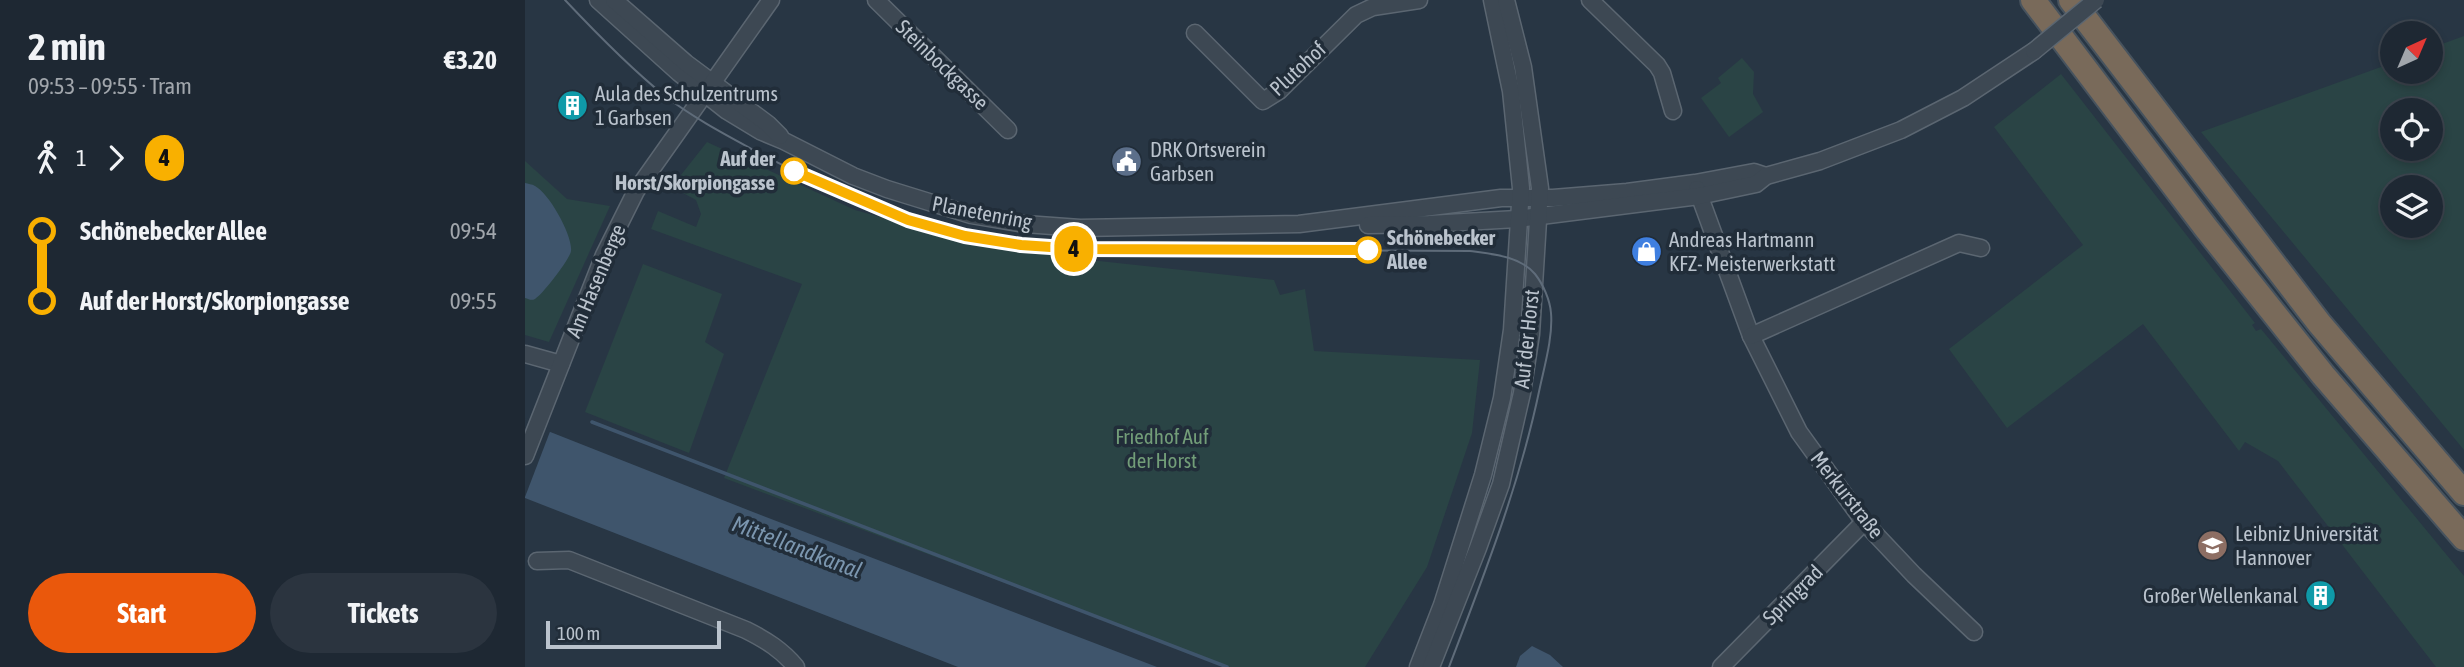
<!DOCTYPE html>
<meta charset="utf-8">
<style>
body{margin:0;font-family:"Asap Condensed",sans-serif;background:#2b343f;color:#f1f3f6;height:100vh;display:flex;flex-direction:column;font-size:26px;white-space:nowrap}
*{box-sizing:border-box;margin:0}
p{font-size:23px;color:#a1a6ac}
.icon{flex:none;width:38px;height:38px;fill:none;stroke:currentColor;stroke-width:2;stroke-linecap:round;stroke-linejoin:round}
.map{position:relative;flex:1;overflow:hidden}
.details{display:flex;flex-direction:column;background:#1e2833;width:525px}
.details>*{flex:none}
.badge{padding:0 14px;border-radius:23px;font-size:24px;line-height:46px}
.needle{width:46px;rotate:44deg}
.controls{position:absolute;left:1855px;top:21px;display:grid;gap:14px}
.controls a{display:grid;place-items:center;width:63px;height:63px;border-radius:50%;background:#1e2833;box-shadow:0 4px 10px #0003,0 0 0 2px #3c444e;font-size:35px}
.scale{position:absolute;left:21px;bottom:18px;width:175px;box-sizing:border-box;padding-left:7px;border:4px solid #bac3cd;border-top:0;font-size:19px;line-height:24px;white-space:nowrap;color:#bac3cd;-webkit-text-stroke:5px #212d39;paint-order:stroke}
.map>.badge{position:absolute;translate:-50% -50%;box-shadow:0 0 0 4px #fff}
.legs{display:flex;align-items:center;gap:10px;height:77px;padding:0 28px;font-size:23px}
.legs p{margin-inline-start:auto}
.overview{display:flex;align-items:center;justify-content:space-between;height:119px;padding:0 28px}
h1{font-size:38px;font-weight:700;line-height:52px}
.cta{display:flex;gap:14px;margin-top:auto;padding:14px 28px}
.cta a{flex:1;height:80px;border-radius:42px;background:#ea580c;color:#fff;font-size:28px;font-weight:700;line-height:80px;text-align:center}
.cta a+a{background:#2b343f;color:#f1f3f6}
ul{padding:0 28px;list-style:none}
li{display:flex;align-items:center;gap:24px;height:70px;font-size:26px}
li i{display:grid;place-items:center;width:10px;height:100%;margin:0 9px;background:currentColor}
li i::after{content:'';width:18px;height:18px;margin:-9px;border:5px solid;border-radius:50%;background:#1e2833}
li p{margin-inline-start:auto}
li:first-child i{background:linear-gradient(#0000 50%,currentColor 0)}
li:last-child i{background:linear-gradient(currentColor 50%,#0000 0)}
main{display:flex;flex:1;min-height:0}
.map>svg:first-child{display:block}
.green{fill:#2a4445;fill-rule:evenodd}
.water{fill:#3f556c}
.pier{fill:#283644}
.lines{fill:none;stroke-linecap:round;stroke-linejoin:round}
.stream{stroke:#3f556c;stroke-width:3.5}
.minor-casing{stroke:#5b6671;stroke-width:19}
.highway-casing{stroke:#47535e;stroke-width:28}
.minor{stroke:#3d4853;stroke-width:16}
.highway{stroke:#796a5a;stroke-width:24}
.tram{stroke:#5f6c7a;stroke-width:2}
.minor-bridge-casing{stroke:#5b6671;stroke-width:19;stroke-linecap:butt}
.minor-bridge{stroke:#3d4853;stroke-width:16}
.line-1-casing{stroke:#fff;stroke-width:16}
.line-1{stroke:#f9b000;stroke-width:10}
.stop-1-dot{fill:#fff;stroke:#f9b000;stroke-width:3.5}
.labels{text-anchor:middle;stroke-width:7;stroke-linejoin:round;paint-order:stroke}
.street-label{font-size:21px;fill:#bac3cd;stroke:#212d39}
.poi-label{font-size:21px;fill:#bac3cd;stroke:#212d39;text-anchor:start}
.stop-label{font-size:21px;font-weight:bold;fill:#bac3cd;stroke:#212d39;text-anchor:end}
.park-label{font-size:21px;fill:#729d78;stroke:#212d39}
.water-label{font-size:23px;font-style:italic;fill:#7b96af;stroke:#212d39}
</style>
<main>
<section class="details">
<div class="overview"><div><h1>2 min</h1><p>09:53 – 09:55 · Tram</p></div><b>€3.20</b></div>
<div class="legs"><svg class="icon" aria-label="walk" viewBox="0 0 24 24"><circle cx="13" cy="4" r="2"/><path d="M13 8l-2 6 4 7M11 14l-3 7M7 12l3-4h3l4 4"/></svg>1<svg class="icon" aria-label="forward" viewBox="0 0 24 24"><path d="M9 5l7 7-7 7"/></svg><b class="badge" style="background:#f9b000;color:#111">4</b></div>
<ul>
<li><i style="color:#f9b000"></i><b>Schönebecker Allee</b><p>09:54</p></li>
<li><i style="color:#f9b000"></i><b>Auf der Horst/Skorpiongasse</b><p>09:55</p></li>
</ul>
<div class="cta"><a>Start</a><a>Tickets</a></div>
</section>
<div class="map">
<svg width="1939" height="667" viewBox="0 0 1939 667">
<rect width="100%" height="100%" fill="#283644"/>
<g class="green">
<path d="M1939 36V450L1676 132 1867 63V72H1906V48ZM1867 110H1906V149H1867ZM1867 187H1906V226H1867Z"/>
<polygon points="1217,58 1229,72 1228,94 1238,112 1204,137 1176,98 1196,83 1193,78"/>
<polygon points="1536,74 1730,323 1727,325 1731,331 1736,329 1939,576 1939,667 1911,667 1753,461 1720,442 1714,451 1618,324 1482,428 1424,349 1558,245 1469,127"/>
<polygon points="182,142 330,210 431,238 537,257 749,280 755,295 780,289 789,351 955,360 947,433 902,567 840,667 705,667 199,478 277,284 126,229 133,211 171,227 176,214 171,200 158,193 152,180"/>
<polygon points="0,161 42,199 85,206 24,342 0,335"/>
<polygon points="118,264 197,294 180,342 199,354 164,453 60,412"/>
</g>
<g class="water">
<path d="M0 183C3 184 7 184 10 186 24 193 48 236 46 251 45 259 18 294 10 299 6 301 4 299 0 298Z"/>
<polygon points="0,422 228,512 632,667 433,667 0,498"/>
<polygon points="1007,646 1025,655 1038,667 991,667 995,656"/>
</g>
<polygon class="pier" points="1,418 26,429 0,497 0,421"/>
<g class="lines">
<polyline class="stream" points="67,422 702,667"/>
<defs>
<g id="minor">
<polyline points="73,0 154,73 202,111 235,131 259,141 328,176 362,189 446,215 500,224 555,228 774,224 976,198 1028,198 1102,192 1170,183 1229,172 1241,176"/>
<polyline points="89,0 161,63 243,124 255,136"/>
<polyline points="351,0 483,130"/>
<polyline points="1065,0 1132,65 1137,73 1148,111"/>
<polyline points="670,33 738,101 754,91 831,15 848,7 894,0"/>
<polyline points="1172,189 1226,336 1274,432 1339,522 1389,575 1449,632"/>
<polyline points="843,225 904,224 992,219 1174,196 1231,184 1241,176 1295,161 1376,130 1438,98 1509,51"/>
<polyline points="1226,336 1434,243 1456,248"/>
<polyline points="0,354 36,364"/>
<polyline points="0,456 79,255 111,191 246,0"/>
<path d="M12 561 44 560 221 630C241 640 257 650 271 667"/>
<polyline points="893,667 917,605 958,475 977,398 987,330 996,188 986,91 967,0"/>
<polyline points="906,667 953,548 976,484 997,393 1006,334 1015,188 998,67 981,0"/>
<polyline points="1196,667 1339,522"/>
</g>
<g id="highway">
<polyline points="1508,0 1681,228 1798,375 1939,538"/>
<polyline points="1546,0 1794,323 1939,493"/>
</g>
</defs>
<use href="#minor" class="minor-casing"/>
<use href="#highway" class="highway-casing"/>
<use href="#minor" class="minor"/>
<use href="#highway" class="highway"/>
<path class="tram" d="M40 0C72 34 104 67 140 96 170 119 203 136 236 154 300 187 368 218 438 235 476 244 516 246 555 249L945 251C967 254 995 256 1010 274 1018 284 1025 300 1026 313 1028 336 1020 364 1015 387 995 484 959 575 924 667"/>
<defs>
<polyline id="minor-bridge" points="1509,51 1571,0"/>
</defs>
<use href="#minor-bridge" class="minor-bridge-casing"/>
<use href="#minor-bridge" class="minor-bridge"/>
</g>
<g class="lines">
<defs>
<polyline id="line-1" points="269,171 383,220 440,236 496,245 555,249 843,250"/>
</defs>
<use href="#line-1" class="line-1-casing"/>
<use href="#line-1" class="line-1"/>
</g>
<defs>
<symbol id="building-disc" viewBox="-11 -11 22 22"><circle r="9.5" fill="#0f9aa8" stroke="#212d39"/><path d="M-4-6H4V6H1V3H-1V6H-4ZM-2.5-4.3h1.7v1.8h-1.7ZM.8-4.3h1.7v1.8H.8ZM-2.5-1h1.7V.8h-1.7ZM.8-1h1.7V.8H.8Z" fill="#fff"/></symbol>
<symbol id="civic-disc" viewBox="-11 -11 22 22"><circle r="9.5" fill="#5c6f8a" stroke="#212d39"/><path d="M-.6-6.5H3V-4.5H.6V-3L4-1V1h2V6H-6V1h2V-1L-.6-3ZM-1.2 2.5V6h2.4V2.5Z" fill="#fff"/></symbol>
<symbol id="shop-disc" viewBox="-11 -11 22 22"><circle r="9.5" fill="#3f7fe0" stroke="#212d39"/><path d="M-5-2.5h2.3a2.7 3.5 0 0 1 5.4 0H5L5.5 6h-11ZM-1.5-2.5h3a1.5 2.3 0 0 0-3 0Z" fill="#fff"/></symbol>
<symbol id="university-disc" viewBox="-11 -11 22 22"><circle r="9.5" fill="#8d6e63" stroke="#212d39"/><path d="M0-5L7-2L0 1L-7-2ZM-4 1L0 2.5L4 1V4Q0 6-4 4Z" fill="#fff"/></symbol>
</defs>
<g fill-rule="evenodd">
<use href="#building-disc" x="30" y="88" width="35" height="35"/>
<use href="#civic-disc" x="584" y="144" width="35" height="35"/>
<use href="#shop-disc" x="1104" y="234" width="35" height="35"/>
<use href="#university-disc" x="1670" y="528" width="35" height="35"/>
<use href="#building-disc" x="1778" y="578" width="35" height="35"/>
</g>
<g class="stop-1-dot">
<circle cx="269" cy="171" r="12"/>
<circle cx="843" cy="250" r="12"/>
</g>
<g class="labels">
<g class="street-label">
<text transform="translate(417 65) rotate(44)" y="7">Steinbockgasse</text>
<text transform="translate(773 69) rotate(-43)" y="7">Plutohof</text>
<text transform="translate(457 213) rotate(11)" y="7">Planetenring</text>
<text transform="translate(71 281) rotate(-67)" y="7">Am Hasenberge</text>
<text transform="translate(1002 339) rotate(-84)" y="7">Auf der Horst</text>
<text transform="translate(1322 495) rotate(52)" y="7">Merkurstraße</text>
<text transform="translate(1268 595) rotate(-45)" y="7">Springrad</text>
</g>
<g class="poi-label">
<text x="70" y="101">Aula des Schulzentrums<tspan x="70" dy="24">1 Garbsen</tspan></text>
<text x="625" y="157">DRK Ortsverein<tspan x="625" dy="24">Garbsen</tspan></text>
<text x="1144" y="247">Andreas Hartmann<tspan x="1144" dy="24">KFZ- Meisterwerkstatt</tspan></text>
<text x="1710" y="541">Leibniz Universität<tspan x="1710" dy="24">Hannover</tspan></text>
<text x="1773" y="603" text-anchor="end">Großer Wellenkanal</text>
</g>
<g class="stop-label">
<text x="250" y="166">Auf der<tspan x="250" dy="24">Horst/Skorpiongasse</tspan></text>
<text x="862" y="245" text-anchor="start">Schönebecker<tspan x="862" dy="24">Allee</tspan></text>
</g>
<g class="park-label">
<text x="637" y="444">Friedhof Auf<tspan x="637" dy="24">der Horst</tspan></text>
</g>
<g class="water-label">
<text transform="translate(272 547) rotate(21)" y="8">Mittellandkanal</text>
</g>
</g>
</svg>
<div class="controls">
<a><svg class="needle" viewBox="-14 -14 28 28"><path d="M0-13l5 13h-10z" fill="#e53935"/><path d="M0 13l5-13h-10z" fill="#a1a6ac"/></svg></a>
<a><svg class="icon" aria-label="locate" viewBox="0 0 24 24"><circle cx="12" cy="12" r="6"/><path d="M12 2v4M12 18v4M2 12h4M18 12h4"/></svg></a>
<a><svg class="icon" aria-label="layers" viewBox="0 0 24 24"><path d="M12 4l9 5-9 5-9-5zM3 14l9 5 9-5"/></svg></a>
</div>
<div class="scale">100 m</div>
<b class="badge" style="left:549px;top:249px;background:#f9b000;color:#111">4</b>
</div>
</main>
